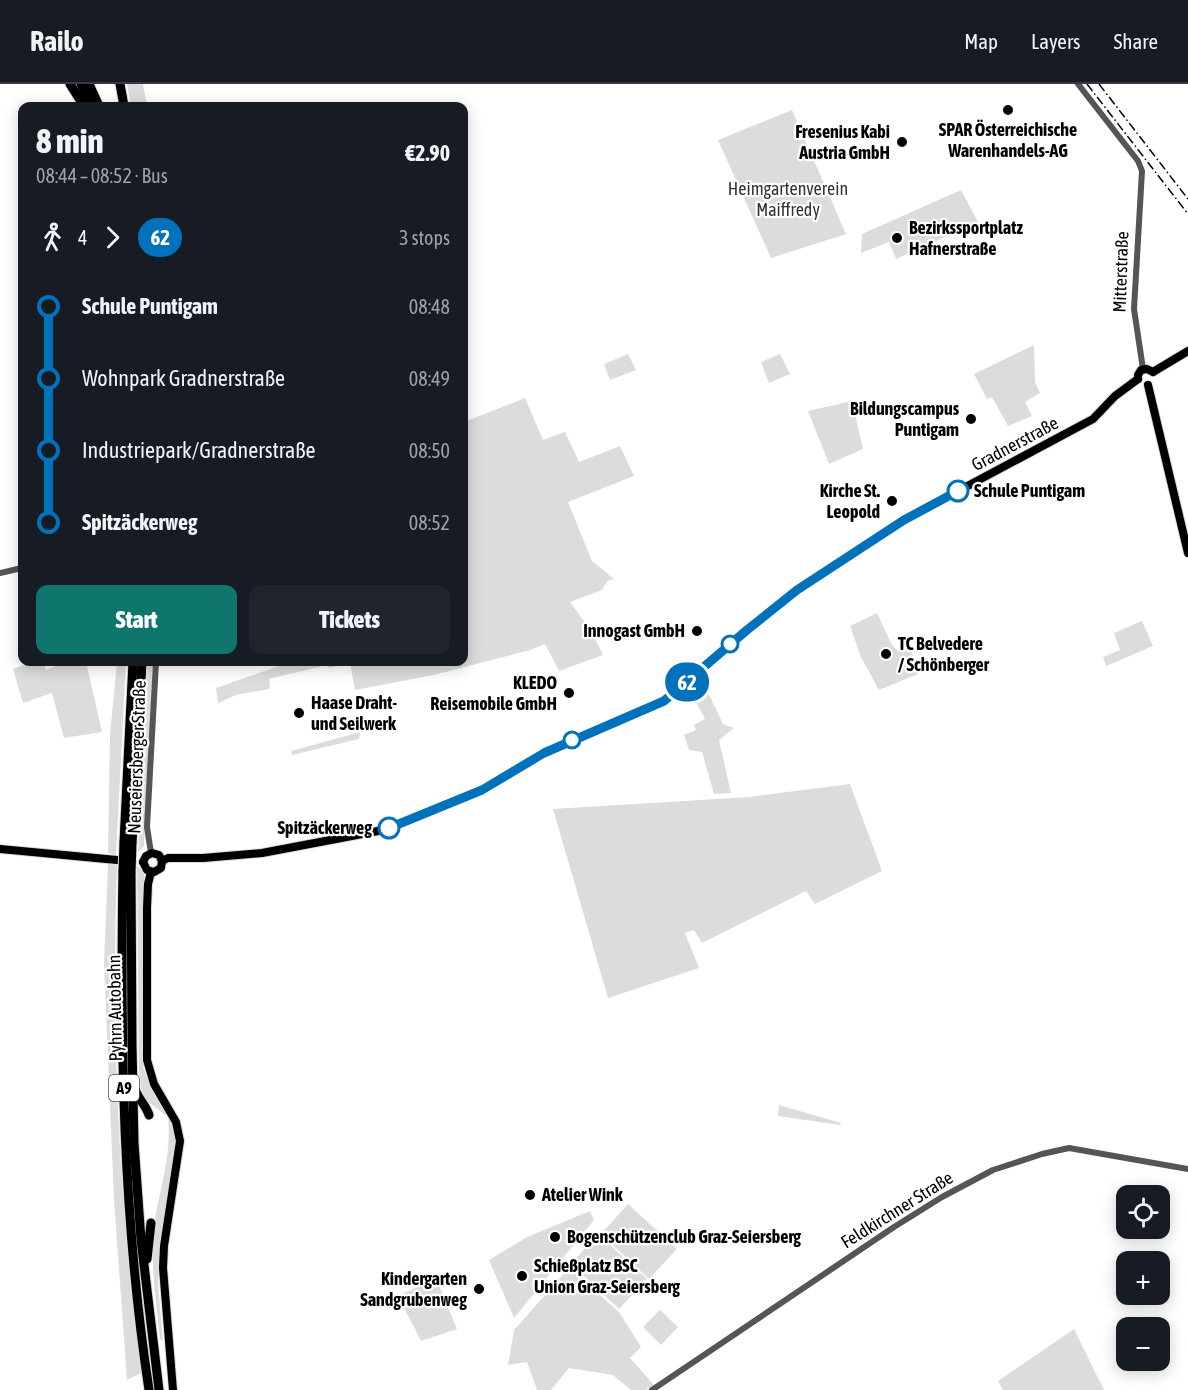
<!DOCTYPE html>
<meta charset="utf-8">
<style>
body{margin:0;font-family:"Asap Condensed",sans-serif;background:#20242c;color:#f1f3f6;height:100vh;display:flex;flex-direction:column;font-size:22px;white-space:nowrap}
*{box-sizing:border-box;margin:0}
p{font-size:20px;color:#9ea1a6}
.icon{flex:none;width:33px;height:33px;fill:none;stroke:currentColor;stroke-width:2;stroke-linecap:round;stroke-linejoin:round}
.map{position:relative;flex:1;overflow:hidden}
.side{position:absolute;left:18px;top:18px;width:450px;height:564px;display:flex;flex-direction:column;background:#171b24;border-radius:12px;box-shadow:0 3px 15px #0003}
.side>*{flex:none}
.badge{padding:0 12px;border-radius:20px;font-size:21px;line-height:39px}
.controls{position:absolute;left:1116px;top:1101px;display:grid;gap:12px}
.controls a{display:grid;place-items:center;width:54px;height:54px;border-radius:12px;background:#171b24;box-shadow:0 3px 15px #0003;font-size:30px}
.map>.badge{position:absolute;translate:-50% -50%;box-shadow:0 0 0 3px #fff}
.legs{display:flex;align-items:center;gap:9px;height:66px;padding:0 18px;font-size:20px}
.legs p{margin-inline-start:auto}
.head{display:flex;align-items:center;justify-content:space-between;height:102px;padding:0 18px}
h1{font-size:33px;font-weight:800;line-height:45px}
.button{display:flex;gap:12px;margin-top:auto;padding:12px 18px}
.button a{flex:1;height:69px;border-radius:12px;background:#0f766e;color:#fff;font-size:24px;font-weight:800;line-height:69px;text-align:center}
.button a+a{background:#20242c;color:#f1f3f6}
ul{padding:0 18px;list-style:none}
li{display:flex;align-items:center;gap:21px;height:72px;font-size:22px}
li i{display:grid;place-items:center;width:9px;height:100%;margin:0 8px;background:currentColor}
li i::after{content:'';width:15px;height:15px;margin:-8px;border:4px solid;border-radius:50%;background:#171b24}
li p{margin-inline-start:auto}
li:first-child i{background:linear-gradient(#0000 50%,currentColor 0)}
li:last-child i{background:linear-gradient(currentColor 50%,#0000 0)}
header{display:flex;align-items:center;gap:36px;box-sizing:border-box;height:84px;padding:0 30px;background:#171b24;border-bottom:2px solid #363941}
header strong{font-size:28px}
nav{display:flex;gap:33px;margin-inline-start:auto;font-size:21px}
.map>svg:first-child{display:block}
.green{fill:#dcdcdc}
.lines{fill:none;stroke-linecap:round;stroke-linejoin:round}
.major-casing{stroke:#dbdbdb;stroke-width:10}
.highway-casing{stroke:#dbdbdb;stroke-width:11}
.minor{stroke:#555;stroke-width:6}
.major{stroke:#000;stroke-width:8}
.highway{stroke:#000;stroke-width:9}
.rail{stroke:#000;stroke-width:1.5;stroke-dasharray:9 3 1.5 3;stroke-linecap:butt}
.highway-bridge-casing{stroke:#dbdbdb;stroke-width:11;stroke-linecap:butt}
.highway-bridge{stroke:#000;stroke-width:9}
.line-1-casing{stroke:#fff;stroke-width:14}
.line-1{stroke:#0072bc;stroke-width:9}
.poi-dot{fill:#000;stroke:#fff;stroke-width:2}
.stop-1-dot{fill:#fff;stroke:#0072bc;stroke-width:3}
.labels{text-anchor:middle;stroke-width:4.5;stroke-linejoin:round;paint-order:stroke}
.shield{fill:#fff;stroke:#4c4c4c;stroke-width:1.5}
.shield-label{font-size:16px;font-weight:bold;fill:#000}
.poi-label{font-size:18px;font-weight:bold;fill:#000;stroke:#fff;text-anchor:end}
.park-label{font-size:18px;fill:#333;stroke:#fff}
.street-label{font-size:18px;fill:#000;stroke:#fff}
.stop-label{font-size:18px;font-weight:bold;fill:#000;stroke:#fff;text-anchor:start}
</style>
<header>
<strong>Railo</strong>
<nav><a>Map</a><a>Layers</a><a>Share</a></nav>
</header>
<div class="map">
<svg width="1188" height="1306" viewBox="0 0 1188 1306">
<rect width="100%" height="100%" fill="#fff"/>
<g class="green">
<polygon points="127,0 143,0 147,22 131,22"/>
<polygon points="792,26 846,150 771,174 718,56"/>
<polygon points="961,106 978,138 896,175 889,158 861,169 862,150"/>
<polygon points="1034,261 1035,298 1040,309 1025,318 1032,332 1008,342 992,313 987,315 974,290"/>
<polygon points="628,270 636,286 610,296 604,280"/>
<polygon points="780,270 790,290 769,299 761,278"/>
<polygon points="525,314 543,356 565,348 579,378 620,362 634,392 568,418 592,477 614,495 607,497 602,506 570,518 592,548 603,571 559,587 545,560 530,566 434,591 355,606 350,579 329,584 327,581 269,595 270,602 269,605 236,611 218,619 216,604 290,578 464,578 464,338"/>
<polygon points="852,317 863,365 829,380 808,327"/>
<polygon points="877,529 892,561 897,566 908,562 919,584 918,590 879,606 861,573 850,542"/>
<polygon points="1142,537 1153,562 1106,582 1103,573 1120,566 1114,549"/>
<polygon points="32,578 43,578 46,586 65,578 86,578 102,648 64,654 52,609 23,619 13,585"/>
<polygon points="117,578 126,578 116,771 108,769 110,651"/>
<polygon points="148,578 153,578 144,762 138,769"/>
<polygon points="703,591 707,606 723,640 734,644 719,656 731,709 714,710 702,668 689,666 684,651 696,646 694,641 705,635 688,603"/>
<polygon points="360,648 359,655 292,671 291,667"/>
<polygon points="850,700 882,787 815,820 806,807 702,859 694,846 685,849 699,884 608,914 553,725 749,713"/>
<path d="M108 780 117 781C111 951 119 1121 141 1289L127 1296 114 1116 104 879Z"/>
<path d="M137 782 144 788V801L143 983 150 1002 172 1035 176 1055 159 1175 158 1200 163 1257 160 1255C156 1218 150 1180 154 1143 159 1104 172 1075 168 1033L142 1013 139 988Z"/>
<polygon points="779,1021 841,1039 840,1041 778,1032"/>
<polygon points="628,1120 677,1165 649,1195 601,1150"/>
<polygon points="590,1127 594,1136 514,1234 489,1176 527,1153"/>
<polygon points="598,1150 647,1195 619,1225 571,1180"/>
<polygon points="569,1184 619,1228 641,1263 630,1274 654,1301 646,1306 631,1306 613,1291 569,1284 551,1306 537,1306 527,1278 508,1281 514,1246"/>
<polygon points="436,1194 457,1245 421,1257 398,1212"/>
<polygon points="660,1226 678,1243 661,1261 643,1243"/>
<polygon points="1074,1245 1104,1306 1003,1306 998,1297"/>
</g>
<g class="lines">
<defs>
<g id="major">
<polyline points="1153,288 1188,267"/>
<polyline points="1138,295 1138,291 1141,286 1147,285 1153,288"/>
<polyline points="1148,301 1188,469"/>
<polyline points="0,765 117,776"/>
<polyline points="162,777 168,774 203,774 262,769 378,747 412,736 482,706 544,669 664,617 772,525 852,470 904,436 1093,335 1115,312 1138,295"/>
<polyline points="143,778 147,786 154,788 161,784 162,777"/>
<polyline points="143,778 146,772 152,769 159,771 162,777"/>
<polyline points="151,788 148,800 147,824 147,976 154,1000 176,1038 180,1057 164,1162 163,1184 173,1306"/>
</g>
<g id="highway">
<polyline points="70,0 84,22"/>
<polyline points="81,0 92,22"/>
<polyline points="89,0 99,22"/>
<polyline points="120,0 124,22"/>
<polyline points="124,758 133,578"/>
<polyline points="132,759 142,578"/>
<path d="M123 787C120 960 123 1135 149 1306"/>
<polyline points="131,788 132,961 134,1059 141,1156 159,1306"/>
<path d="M135 1005C138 1015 146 1021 149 1031"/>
<polyline points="147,1175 151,1139"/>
</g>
</defs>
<use href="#major" class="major-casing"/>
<use href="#highway" class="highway-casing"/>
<g class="minor">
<polyline points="1078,0 1138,77 1142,87 1134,225 1143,285"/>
<polyline points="0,489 22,484"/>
<polyline points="151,769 147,743 156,578"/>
<polyline points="652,1306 894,1143 942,1113 993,1086 1042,1070 1069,1064 1188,1085"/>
</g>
<use href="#major" class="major"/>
<use href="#highway" class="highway"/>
<g class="rail">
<polyline points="1087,0 1188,130"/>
<polyline points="1099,0 1188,115"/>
</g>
<defs>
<g id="highway-bridge">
<polyline points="123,787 124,758"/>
<polyline points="131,788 132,759"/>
</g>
</defs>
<use href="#highway-bridge" class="highway-bridge-casing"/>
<use href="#highway-bridge" class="highway-bridge"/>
</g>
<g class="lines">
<defs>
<polyline id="line-1" points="389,744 482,706 544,669 664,617 747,546 797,506 904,436 958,407"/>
</defs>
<use href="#line-1" class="line-1-casing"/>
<use href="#line-1" class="line-1"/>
</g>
<g class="poi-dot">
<circle cx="1008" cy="26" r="6"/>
<circle cx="902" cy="58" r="6"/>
<circle cx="897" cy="154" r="6"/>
<circle cx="971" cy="335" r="6"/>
<circle cx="892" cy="417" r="6"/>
<circle cx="697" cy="547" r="6"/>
<circle cx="886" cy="570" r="6"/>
<circle cx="569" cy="609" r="6"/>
<circle cx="299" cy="629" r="6"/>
<circle cx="530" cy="1111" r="6"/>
<circle cx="555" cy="1153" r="6"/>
<circle cx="522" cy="1192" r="6"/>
<circle cx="479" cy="1205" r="6"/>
</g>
<g class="stop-1-dot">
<circle cx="958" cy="407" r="10"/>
<circle cx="730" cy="560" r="8"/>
<circle cx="572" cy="656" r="8"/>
<circle cx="389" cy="744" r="10"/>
</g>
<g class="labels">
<rect class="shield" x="109" y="991" width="30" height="26" rx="4.5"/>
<g class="shield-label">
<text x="124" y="1010">A9</text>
</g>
<g class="poi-label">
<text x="1008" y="52" text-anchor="middle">SPAR Österreichische<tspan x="1008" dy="21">Warenhandels-AG</tspan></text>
<text x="890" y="54">Fresenius Kabi<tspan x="890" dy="21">Austria GmbH</tspan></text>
<text x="909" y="150" text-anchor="start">Bezirkssportplatz<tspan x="909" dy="21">Hafnerstraße</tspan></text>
<text x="959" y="331">Bildungscampus<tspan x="959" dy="21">Puntigam</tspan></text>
<text x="880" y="413">Kirche St.<tspan x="880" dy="21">Leopold</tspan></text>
<text x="685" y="553">Innogast GmbH</text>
<text x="898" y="566" text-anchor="start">TC Belvedere<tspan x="898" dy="21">/ Schönberger</tspan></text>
<text x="557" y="605">KLEDO<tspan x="557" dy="21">Reisemobile GmbH</tspan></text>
<text x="311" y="625" text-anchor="start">Haase Draht-<tspan x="311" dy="21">und Seilwerk</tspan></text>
<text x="542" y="1117" text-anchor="start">Atelier Wink</text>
<text x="567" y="1159" text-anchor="start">Bogenschützenclub Graz-Seiersberg</text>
<text x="534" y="1188" text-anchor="start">Schießplatz BSC<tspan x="534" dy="21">Union Graz-Seiersberg</tspan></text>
<text x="467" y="1201">Kindergarten<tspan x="467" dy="21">Sandgrubenweg</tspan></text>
</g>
<g class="park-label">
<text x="788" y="111">Heimgartenverein<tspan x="788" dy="21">Maiffredy</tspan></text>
</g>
<g class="street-label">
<text transform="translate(1121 188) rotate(-88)" y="6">Mitterstraße</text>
<text transform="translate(1015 360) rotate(-28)" y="6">Gradnerstraße</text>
<text transform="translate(137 673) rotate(-88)" y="6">Neuseiersberger Straße</text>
<text transform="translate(115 924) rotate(-91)" y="6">Pyhrn Autobahn</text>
<text transform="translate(897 1126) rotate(-32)" y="6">Feldkirchner Straße</text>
</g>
<g class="stop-label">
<text x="974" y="413">Schule Puntigam</text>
<text x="372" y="750" text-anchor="end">Spitzäckerweg</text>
</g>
</g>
</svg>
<div class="controls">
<a><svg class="icon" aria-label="locate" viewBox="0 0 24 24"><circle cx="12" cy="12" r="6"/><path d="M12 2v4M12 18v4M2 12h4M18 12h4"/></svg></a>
<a>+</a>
<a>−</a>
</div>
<b class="badge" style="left:687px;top:598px;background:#0072bc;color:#fff">62</b>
<section class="side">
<div class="head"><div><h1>8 min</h1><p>08:44 – 08:52 · Bus</p></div><b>€2.90</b></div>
<div class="legs"><svg class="icon" aria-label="walk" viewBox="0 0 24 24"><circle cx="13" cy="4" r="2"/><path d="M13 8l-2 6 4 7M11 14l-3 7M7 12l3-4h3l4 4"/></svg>4<svg class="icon" aria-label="forward" viewBox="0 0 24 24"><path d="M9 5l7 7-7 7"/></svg><b class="badge" style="background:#0072bc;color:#fff">62</b><p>3 stops</p></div>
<ul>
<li><i style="color:#0072bc"></i><b>Schule Puntigam</b><p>08:48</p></li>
<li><i style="color:#0072bc"></i><span>Wohnpark Gradnerstraße</span><p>08:49</p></li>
<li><i style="color:#0072bc"></i><span>Industriepark/Gradnerstraße</span><p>08:50</p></li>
<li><i style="color:#0072bc"></i><b>Spitzäckerweg</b><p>08:52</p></li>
</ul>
<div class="button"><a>Start</a><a>Tickets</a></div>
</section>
</div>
